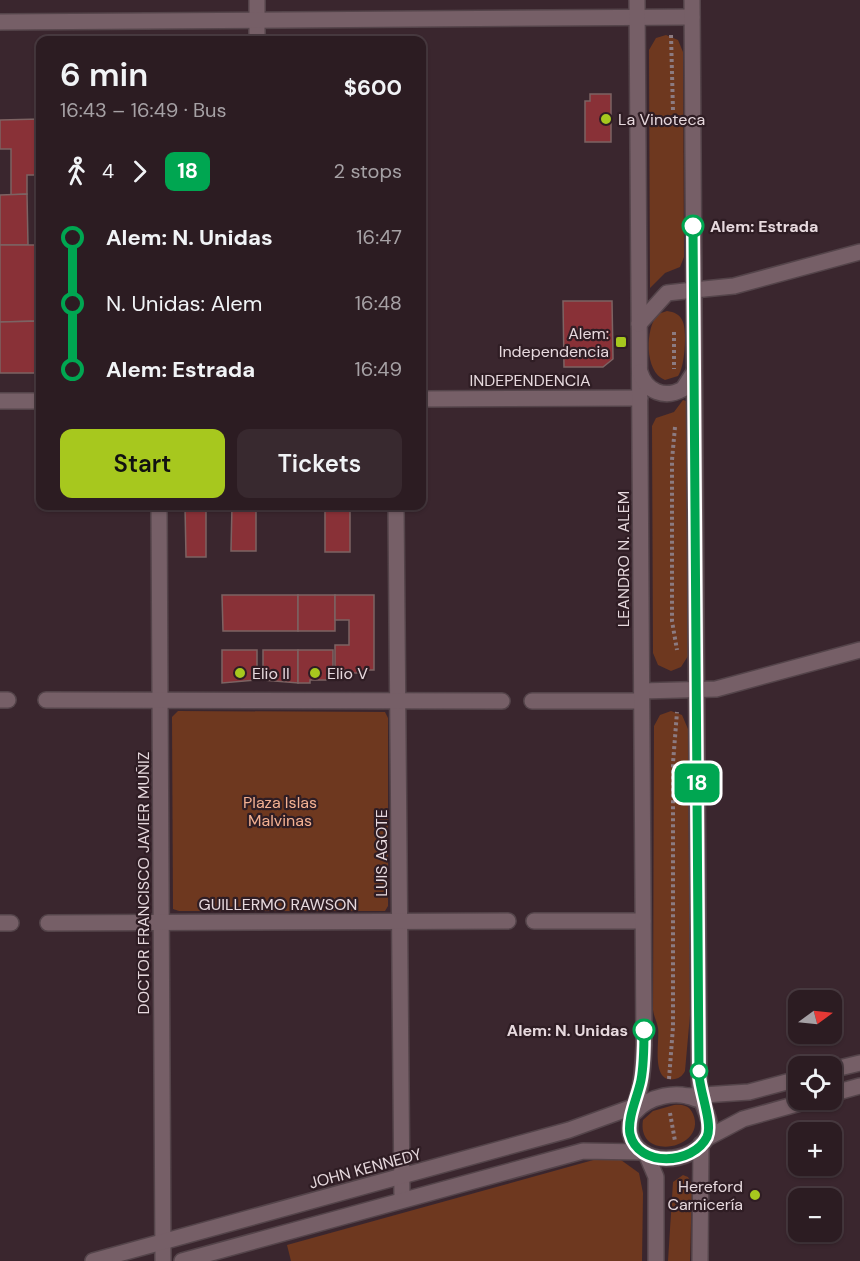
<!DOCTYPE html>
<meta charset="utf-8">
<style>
body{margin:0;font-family:"DM Sans",sans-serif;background:#38292f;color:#f1f3f6;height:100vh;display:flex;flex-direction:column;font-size:22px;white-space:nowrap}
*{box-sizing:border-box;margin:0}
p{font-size:20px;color:#a6a1a5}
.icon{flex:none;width:33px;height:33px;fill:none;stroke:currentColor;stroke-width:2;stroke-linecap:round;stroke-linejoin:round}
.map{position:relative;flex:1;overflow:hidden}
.sheet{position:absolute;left:36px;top:36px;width:390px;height:474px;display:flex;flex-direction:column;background:#2c1c22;border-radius:12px;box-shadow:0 2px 4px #0004,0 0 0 2px #483a40}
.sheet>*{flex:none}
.badge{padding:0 12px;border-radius:9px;font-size:21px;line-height:39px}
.needle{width:39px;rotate:75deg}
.controls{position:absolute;left:788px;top:990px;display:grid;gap:12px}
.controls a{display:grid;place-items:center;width:54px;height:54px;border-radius:12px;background:#2c1c22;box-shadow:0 2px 4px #0004,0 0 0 2px #483a40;font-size:30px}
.map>.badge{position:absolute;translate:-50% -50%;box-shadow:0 0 0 3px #fff}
.legs{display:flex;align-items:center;gap:9px;height:66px;padding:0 24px;font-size:20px}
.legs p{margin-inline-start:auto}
.overview{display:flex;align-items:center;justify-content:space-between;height:102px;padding:0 24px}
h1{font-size:33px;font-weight:600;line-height:45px}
.cta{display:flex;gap:12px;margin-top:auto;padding:12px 24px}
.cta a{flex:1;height:69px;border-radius:12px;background:#a7c81e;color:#111;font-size:24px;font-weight:600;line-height:69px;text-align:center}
.cta a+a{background:#38292f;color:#f1f3f6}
ul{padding:0 24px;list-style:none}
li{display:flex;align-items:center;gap:21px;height:66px;font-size:22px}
li i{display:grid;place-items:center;width:9px;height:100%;margin:0 8px;background:currentColor}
li i::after{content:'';width:15px;height:15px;margin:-8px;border:4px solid;border-radius:50%;background:#2c1c22}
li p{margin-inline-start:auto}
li:first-child i{background:linear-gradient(#0000 50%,currentColor 0)}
li:last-child i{background:linear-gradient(currentColor 50%,#0000 0)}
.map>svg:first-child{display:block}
.green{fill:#6e381f}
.building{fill:#893137;stroke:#7c6363;stroke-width:1.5}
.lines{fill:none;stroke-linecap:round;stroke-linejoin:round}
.street-casing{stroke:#54444a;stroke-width:18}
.secondary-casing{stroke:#54444a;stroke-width:18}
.path{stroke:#8c7b81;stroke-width:4;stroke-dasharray:3 3;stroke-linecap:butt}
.street{stroke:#765f67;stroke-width:15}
.secondary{stroke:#765f67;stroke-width:15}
.line-1-casing{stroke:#fff;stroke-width:14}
.line-1{stroke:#00a651;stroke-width:9}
.poi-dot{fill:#a7c81e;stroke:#2f1d24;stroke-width:2}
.stop-1-dot{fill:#fff;stroke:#00a651;stroke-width:3}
.labels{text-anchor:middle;stroke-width:4.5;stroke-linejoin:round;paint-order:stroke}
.poi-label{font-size:16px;fill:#e7d9de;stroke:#2f1d24;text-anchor:start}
.stop-label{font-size:16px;font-weight:bold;fill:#e7d9de;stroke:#2f1d24;text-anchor:start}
.street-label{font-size:16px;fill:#e7d9de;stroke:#2f1d24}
.park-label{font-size:16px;fill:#f4b192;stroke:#2f1d24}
</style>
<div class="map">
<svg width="860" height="1261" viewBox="0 0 860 1261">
<rect width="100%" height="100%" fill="#3a262e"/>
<g class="green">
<polygon points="666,35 678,40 683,52 684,257 680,267 665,273 650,288 649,50 656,38"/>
<path d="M667 311C674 312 680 314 683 322 687 332 685 367 678 376L665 380C644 372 645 328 658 314Z"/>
<polygon points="683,400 686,401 688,656 681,667 671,671 658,665 653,653 652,426 656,418 674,412"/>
<polygon points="178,711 385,712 388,718 388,906 385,911 179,911 173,909 172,717"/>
<path d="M671 711 682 715 688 729 690 1015 685 1071C683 1075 680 1078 675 1079 650 1084 660 1041 658 1028 657 1022 654 1017 653 1010L654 726 660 715Z"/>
<path d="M674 1105C683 1104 690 1106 693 1114 708 1149 636 1163 643 1120L653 1111Z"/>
<polygon points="597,1159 621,1160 639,1173 643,1193 642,1261 291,1261 287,1245"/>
<polygon points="683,1175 688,1177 692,1185 690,1261 668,1261 673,1182"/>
</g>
<g class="building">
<polygon points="590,94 611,94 611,142 585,142 585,101 590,101"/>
<polygon points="40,119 40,175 27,175 27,194 11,195 11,149 0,149 0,120"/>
<polygon points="27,194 28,245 0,245 0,195"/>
<polygon points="0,245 40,245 40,321 0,322"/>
<polygon points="563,301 612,301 613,359 603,367 564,367"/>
<polygon points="40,321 40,373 0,373 0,322"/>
<polygon points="185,506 206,506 206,557 186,557"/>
<polygon points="232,506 256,506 256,551 231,551"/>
<rect x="325" y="506" width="25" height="46"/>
<polygon points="222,595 298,595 298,631 223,631"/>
<rect x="298" y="595" width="37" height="36"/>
<polygon points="335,595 374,595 374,670 364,670 364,673 344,673 344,670 335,670 335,645 349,645 349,620 335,620"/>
<polygon points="222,650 257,650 257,680 222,683"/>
<polygon points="263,650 298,650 298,683 263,680"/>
<polygon points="298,650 333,650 333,680 310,680 310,683 298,683"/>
</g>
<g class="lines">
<defs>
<g id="street">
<polyline points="257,0 257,40"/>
<polyline points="0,22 692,17"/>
<polyline points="694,290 734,286 860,252"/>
<polyline points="422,399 640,398"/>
<polyline points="0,401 40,401"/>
<polyline points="159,506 163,1261"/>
<polyline points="396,506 402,1200"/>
<polyline points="642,691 716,689 860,650"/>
<polyline points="0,700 8,700"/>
<polyline points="46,700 502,701"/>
<polyline points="532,701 641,701"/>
<polyline points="534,921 643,921"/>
<polyline points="0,923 11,923"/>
<polyline points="48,923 508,921"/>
</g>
<g id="secondary">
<path d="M637 0 644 1045C643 1061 643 1076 639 1092 636 1104 628 1119 630 1132 636 1168 693 1165 707 1137 714 1122 704 1111 701 1097 699 1086 699 1075 699 1064L692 0"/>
<polyline points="639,324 667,293 694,290"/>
<path d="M640 372C646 392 665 399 683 389L694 372"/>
<polyline points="831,1070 860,1063"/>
<polyline points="831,1094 860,1086"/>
<polyline points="688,1096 749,1092 798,1079"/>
<path d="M635 1112C649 1096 677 1090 696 1099"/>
<polyline points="707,1138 743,1119 811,1100"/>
<polyline points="647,1156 656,1177 656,1261"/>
<polyline points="93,1261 569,1130 641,1104"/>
<polyline points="182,1261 583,1151 641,1152"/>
<polyline points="700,1261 701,1144"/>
</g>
</defs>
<use href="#street" class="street-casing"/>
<use href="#secondary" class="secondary-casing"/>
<g class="path">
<polyline points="671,35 673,111"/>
<polyline points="674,332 674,369"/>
<polyline points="675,427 672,460 672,621 677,650"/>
<polyline points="669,1079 673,1027 673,763 677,712"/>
<polyline points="670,1113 675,1141"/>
</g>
<use href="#street" class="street"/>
<use href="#secondary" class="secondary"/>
</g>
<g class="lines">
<defs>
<path id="line-1" d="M644 1030C644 1047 644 1064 641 1080 638 1096 627 1118 630 1134 638 1168 693 1165 707 1137 713 1124 700 1092 699 1075L693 226"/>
</defs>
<use href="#line-1" class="line-1-casing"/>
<use href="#line-1" class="line-1"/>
</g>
<g class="poi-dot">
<circle cx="606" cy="119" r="6"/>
<rect x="615" y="336" width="12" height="12" rx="3"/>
<circle cx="240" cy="673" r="6"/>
<circle cx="315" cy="673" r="6"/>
<circle cx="755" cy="1195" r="6"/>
</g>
<g class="stop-1-dot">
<circle cx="693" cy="226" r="10"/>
<circle cx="644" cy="1030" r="10"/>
<circle cx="699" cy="1071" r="8"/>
</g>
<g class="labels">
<g class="poi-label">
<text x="618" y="125">La Vinoteca</text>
<text x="609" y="339" text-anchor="end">Alem:<tspan x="609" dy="18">Independencia</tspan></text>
<text x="252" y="679">Elio II</text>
<text x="327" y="679">Elio V</text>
<text x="743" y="1192" text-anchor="end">Hereford<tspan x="743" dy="18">Carnicería</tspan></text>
</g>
<g class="stop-label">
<text x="710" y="232">Alem: Estrada</text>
<text x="628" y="1036" text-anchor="end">Alem: N. Unidas</text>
</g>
<g class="street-label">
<text x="530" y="386">INDEPENDENCIA</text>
<text transform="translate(623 559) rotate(-90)" y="6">LEANDRO N. ALEM</text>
<text transform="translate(381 853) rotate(-90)" y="6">LUIS AGOTE</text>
<text transform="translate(143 883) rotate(-90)" y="6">DOCTOR FRANCISCO JAVIER MUÑIZ</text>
<text x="278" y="910">GUILLERMO RAWSON</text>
<text transform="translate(365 1168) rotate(-15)" y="6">JOHN KENNEDY</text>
</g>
<g class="park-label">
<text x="280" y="808">Plaza Islas<tspan x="280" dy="18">Malvinas</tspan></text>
</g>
</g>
</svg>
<div class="controls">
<a><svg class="needle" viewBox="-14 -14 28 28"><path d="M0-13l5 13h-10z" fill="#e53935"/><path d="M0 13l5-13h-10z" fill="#a6a1a5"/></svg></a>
<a><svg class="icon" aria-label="locate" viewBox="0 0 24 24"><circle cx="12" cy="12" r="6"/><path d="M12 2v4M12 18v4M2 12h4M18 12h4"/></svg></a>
<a>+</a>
<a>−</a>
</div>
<b class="badge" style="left:697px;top:783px;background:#00a651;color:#fff">18</b>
<section class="sheet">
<div class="overview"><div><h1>6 min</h1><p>16:43 – 16:49 · Bus</p></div><b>$600</b></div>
<div class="legs"><svg class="icon" aria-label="walk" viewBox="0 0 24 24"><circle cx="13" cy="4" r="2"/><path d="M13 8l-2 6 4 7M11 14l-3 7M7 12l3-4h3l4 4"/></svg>4<svg class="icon" aria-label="forward" viewBox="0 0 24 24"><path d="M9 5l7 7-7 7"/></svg><b class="badge" style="background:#00a651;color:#fff">18</b><p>2 stops</p></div>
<ul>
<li><i style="color:#00a651"></i><b>Alem: N. Unidas</b><p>16:47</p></li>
<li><i style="color:#00a651"></i><span>N. Unidas: Alem</span><p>16:48</p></li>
<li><i style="color:#00a651"></i><b>Alem: Estrada</b><p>16:49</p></li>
</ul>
<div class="cta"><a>Start</a><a>Tickets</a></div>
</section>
</div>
